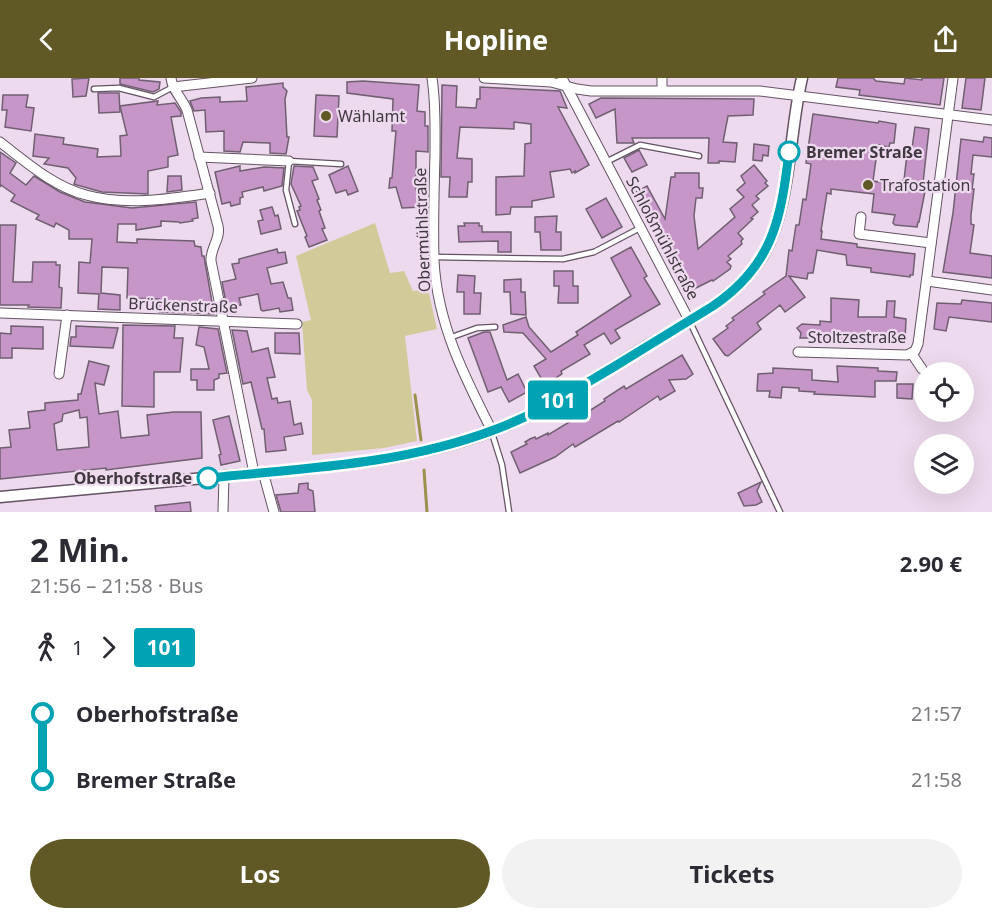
<!DOCTYPE html>
<html lang="de">
<meta charset="utf-8">
<style>
body{margin:0;font-family:"Noto Sans",sans-serif;background:#f2f2f3;color:#2b2b33;height:100vh;display:flex;flex-direction:column;font-size:22px;white-space:nowrap}
*{box-sizing:border-box;margin:0}
p{font-size:20px;color:#7c7c81}
.icon{flex:none;width:33px;height:33px;fill:none;stroke:currentColor;stroke-width:2;stroke-linecap:round;stroke-linejoin:round}
.map{position:relative;height:434px;overflow:hidden}
.drawer{display:flex;flex-direction:column;background:#fff;flex:1}
.drawer>*{flex:none}
.badge{padding:0 12px;border-radius:4px;font-size:21px;line-height:39px}
.fabs{position:absolute;left:914px;top:284px;display:grid;gap:12px}
.fabs a{display:grid;place-items:center;width:60px;height:60px;border-radius:50%;background:#fff;box-shadow:0 6px 24px #0002;font-size:30px}
.map>.badge{position:absolute;translate:-50% -50%;box-shadow:0 0 0 3px #fff}
.legs{display:flex;align-items:center;gap:9px;height:66px;padding:0 30px;font-size:20px}
.legs p{margin-inline-start:auto}
.overview{display:flex;align-items:center;justify-content:space-between;height:102px;padding:0 30px}
h1{font-size:33px;font-weight:700;line-height:45px}
.action{display:flex;gap:12px;margin-top:auto;padding:12px 30px}
.action a{flex:1;height:69px;border-radius:36px;background:#605926;color:#fff;font-size:24px;font-weight:700;line-height:69px;text-align:center}
.action a+a{background:#f2f2f3;color:#2b2b33}
ul{padding:0 30px;list-style:none}
li{display:flex;align-items:center;gap:21px;height:66px;font-size:22px}
li i{display:grid;place-items:center;width:9px;height:100%;margin:0 8px;background:currentColor}
li i::after{content:'';width:15px;height:15px;margin:-8px;border:4px solid;border-radius:50%;background:#fff}
li p{margin-inline-start:auto}
li:first-child i{background:linear-gradient(#0000 50%,currentColor 0)}
li:last-child i{background:linear-gradient(currentColor 50%,#0000 0)}
header{display:flex;justify-content:space-between;align-items:center;height:78px;padding:0 30px;background:#605926;color:#fff;font-size:27px;font-weight:700}
.map>svg:first-child{display:block}
.green{fill:#d1cb9a}
.lines{fill:none;stroke-linecap:round;stroke-linejoin:round}
.stream{stroke:#9a914d;stroke-width:3}
.building{fill:#c796c8;stroke:#705f71;stroke-width:1.5;fill-rule:evenodd}
.service-casing{stroke:#645364;stroke-width:7}
.minor-casing{stroke:#645364;stroke-width:11}
.tertiary-casing{stroke:#645364;stroke-width:13}
.service{stroke:#fff;stroke-width:4.5}
.minor{stroke:#fff;stroke-width:9}
.tertiary{stroke:#fff;stroke-width:10}
.line-1-casing{stroke:#fff;stroke-width:14}
.line-1{stroke:#00a3b4;stroke-width:9}
.poi-dot{fill:#605926;stroke:#eedaee;stroke-width:2}
.stop-1-dot{fill:#fff;stroke:#00a3b4;stroke-width:3}
.labels{text-anchor:middle;stroke-width:4.5;stroke-linejoin:round;paint-order:stroke}
.poi-label{font-size:16px;fill:#403840;stroke:#eedaee;text-anchor:start}
.stop-label{font-size:16px;font-weight:bold;fill:#403840;stroke:#eedaee;text-anchor:start}
.street-label{font-size:16px;fill:#403840;stroke:#eedaee}
</style>
<header><svg class="icon" aria-label="back" viewBox="0 0 24 24"><path d="M15 5l-7 7 7 7"/></svg>Hopline<svg class="icon" aria-label="share" viewBox="0 0 24 24"><path d="M12 15V3M7 8l5-5 5 5M5 13v7h14v-7"/></svg></header>
<div class="map">
<svg width="992" height="434" viewBox="0 0 992 434">
<rect width="100%" height="100%" fill="#eedaee"/>
<polygon class="green" points="375,145 390,195 404,193 413,213 428,211 437,251 405,258 417,363 384,370 312,377 312,322 307,312 302,244 311,242 296,178"/>
<g class="lines">
<g class="stream">
<polyline points="415,317 421,362"/>
<polyline points="424,392 427,434"/>
</g>
</g>
<g class="building">
<polygon points="89,0 86,18 73,19 72,1"/>
<polygon points="120,0 139,0 139,2 160,4 159,11 153,14 120,6"/>
<polygon points="838,0 873,0 876,3 904,6 905,0 922,2 922,0 944,0 940,27 859,17 860,12 836,9"/>
<polygon points="966,0 985,0 981,32 962,30"/>
<polygon points="363,3 419,7 417,33 425,34 425,48 428,48 428,74 416,73 416,113 420,115 422,129 402,130 396,109 389,110 390,100 392,100 396,53 392,53 393,21 347,15 347,4"/>
<polygon points="283,5 283,9 287,13 285,21 287,59 289,59 286,76 270,75 270,65 243,64 240,74 224,73 224,53 206,54 205,32 194,33 190,23 201,20 220,19 220,24 247,23 246,9"/>
<polygon points="442,7 457,8 456,29 476,30 477,21 480,21 480,9 560,13 567,30 558,29 589,87 575,95 575,93 572,95 570,91 550,94 554,119 532,123 532,129 511,129 510,136 496,137 496,99 524,98 525,66 531,65 531,46 514,44 514,51 460,49 457,80 472,81 472,104 468,104 467,119 449,119 450,99 441,99"/>
<polygon points="98,15 119,15 120,34 99,35"/>
<polygon points="3,17 28,17 26,29 34,30 31,53 5,49 7,32 2,32"/>
<polygon points="316,17 339,18 337,59 314,58"/>
<polygon points="601,20 754,21 753,37 728,38 723,64 737,65 735,84 719,83 719,85 708,85 709,60 632,60 634,65 617,65 615,31 596,40 589,26"/>
<polygon points="158,23 157,27 175,25 181,34 181,38 171,39 178,77 168,79 168,89 148,93 148,116 102,114 77,107 74,106 76,100 68,90 44,86 49,80 33,78 35,56 64,60 63,66 98,71 97,79 121,78 120,58 127,57 120,28"/>
<polygon points="813,36 878,45 879,43 896,46 894,65 890,65 889,69 878,67 873,103 899,107 900,103 904,102 907,76 911,77 915,49 929,51 923,105 926,108 919,144 918,144 917,149 895,147 893,145 895,137 872,134 874,116 831,111 831,116 827,115 821,153 822,153 821,161 857,166 857,169 915,176 913,197 910,197 910,199 871,194 871,190 847,187 846,177 817,172 813,195 808,195 807,201 789,198 805,219 785,234 780,227 757,245 761,251 728,278 725,277 713,261 728,250 726,248 734,242 732,240 765,216 763,214 786,198 789,172 792,173 796,147 799,147 803,121 806,122 811,86 806,85"/>
<polygon points="984,59 992,60 992,79 973,77 971,96 974,96 972,111 974,111 971,137 971,146 974,147 970,175 992,178 992,200 943,194 953,135 961,61 983,64"/>
<polygon points="754,66 769,68 768,78 763,77 762,83 753,82"/>
<polygon points="639,72 647,87 632,94 624,80"/>
<polygon points="0,74 16,85 10,95 26,107 34,98 60,114 85,124 132,130 196,124 198,140 192,141 193,143 180,145 179,144 161,143 161,148 136,152 136,146 118,146 117,164 137,165 137,161 194,163 195,168 201,169 202,178 204,178 214,236 159,234 159,221 127,220 128,190 102,189 101,215 120,217 120,232 98,231 99,216 78,215 79,184 90,185 92,161 69,161 69,152 56,145 54,149 36,141 39,137 11,123 15,117 1,107 0,109"/>
<polygon points="754,87 767,103 765,105 768,108 756,118 759,121 752,127 758,134 751,140 753,141 738,155 743,161 741,163 742,166 728,178 731,181 727,184 731,188 730,191 713,203 712,202 688,214 688,212 685,213 634,115 647,108 665,141 671,99 675,99 675,95 699,95 699,110 703,110 702,120 696,120 694,138 698,171 735,139 730,131 744,119 737,112 745,105 741,98"/>
<polygon points="240,88 240,93 264,89 284,90 282,108 264,113 263,109 242,114 243,119 240,120 240,126 231,128 230,124 222,126 215,94"/>
<polygon points="294,88 313,89 318,101 312,103 319,121 317,122 321,132 319,133 325,150 322,151 327,162 309,169 305,159 307,158 297,133 300,132 299,129 301,128 291,106"/>
<polygon points="348,88 358,113 348,117 346,112 336,115 329,97"/>
<polygon points="168,98 181,98 182,112 167,114"/>
<polygon points="606,120 622,149 602,160 586,131"/>
<polygon points="272,129 275,138 278,137 281,151 261,156 258,143 263,142 260,132"/>
<polygon points="557,138 556,154 561,154 561,172 541,172 540,154 535,154 535,139"/>
<polygon points="464,145 479,145 479,148 482,148 482,154 511,154 511,174 498,174 498,163 459,164 458,148 465,148"/>
<polygon points="0,147 16,147 13,204 32,204 33,184 56,184 56,187 60,187 59,209 62,210 61,230 28,229 29,227 0,227"/>
<polygon points="631,169 647,198 644,200 660,226 615,252 620,260 611,266 604,255 584,267 590,276 561,293 562,296 545,307 534,288 546,281 523,255 504,254 503,247 526,239 529,249 551,274 578,257 576,254 631,218 611,180"/>
<polygon points="277,171 278,175 285,174 287,185 267,190 271,206 283,204 288,220 291,220 293,232 280,234 279,230 263,233 261,232 258,216 239,220 241,227 227,230 222,204 236,201 232,186 239,185 239,181"/>
<polygon points="554,193 573,193 573,208 578,208 578,225 558,225 559,208 554,208"/>
<polygon points="458,197 475,198 474,215 481,215 480,236 464,236 464,214 457,214"/>
<polygon points="521,201 521,214 525,214 526,237 511,236 510,214 504,214 504,202"/>
<polygon points="831,220 859,222 858,239 886,239 887,223 895,223 894,239 906,241 905,262 899,262 899,264 889,263 889,261 854,261 851,265 822,264 819,260 800,260 801,255 797,250 802,246 820,247 820,243 831,244"/>
<polygon points="962,222 992,225 992,244 949,239 946,253 934,251 937,225 961,226"/>
<polygon points="123,247 175,248 174,260 183,260 180,294 154,294 154,329 122,328"/>
<polygon points="11,248 43,249 43,271 12,270 12,280 0,280 0,255 11,256"/>
<polygon points="76,248 118,250 113,270 70,268 71,259 76,259"/>
<polygon points="199,249 218,251 227,295 219,296 219,300 214,302 214,312 197,312 197,302 191,302 191,291 209,291 204,269 196,267"/>
<polygon points="232,252 247,253 252,274 268,270 275,299 267,300 272,321 277,320 278,325 290,323 294,347 301,345 303,356 284,359 286,372 266,374 264,351 262,351 251,304 243,306"/>
<polygon points="484,254 490,254 507,302 518,296 527,314 509,324 501,309 488,314 468,260"/>
<polygon points="275,255 299,255 300,276 275,275"/>
<polygon points="682,277 693,296 686,301 669,302 675,313 660,322 658,318 619,344 618,343 575,369 573,366 555,379 520,395 511,374 527,366 525,364 530,361 535,359 536,361 548,355 548,357 571,343 570,341 585,332 586,335 605,323 604,321 624,308 626,311"/>
<path d="M89 283 109 288 104 307 95 305 99 336 118 333 121 360 149 357 147 337 174 334H201L202 380 106 392V390L0 401V370L11 369 9 352 30 350 28 334 45 332V325L78 322V316H81ZM79 332 80 340 87 339 89 369 57 372 54 346 62 343 63 336Z"/>
<polygon points="837,288 878,290 878,293 897,294 896,303 875,303 875,319 814,316 815,314 799,313 799,310 782,309 781,320 769,319 770,313 757,313 758,296 773,295 773,290 812,292 812,302 838,304"/>
<polygon points="897,306 913,306 912,321 897,320"/>
<polygon points="229,338 240,383 221,387 219,377 221,376 213,342"/>
<polygon points="761,404 757,413 762,424 756,427 744,428 738,415"/>
<polygon points="308,405 308,411 313,413 315,434 281,434 276,417 298,415 299,406"/>
<polygon points="190,424 191,434 156,434 155,428"/>
</g>
<g class="lines">
<defs>
<g id="service">
<polyline points="94,11 119,10 154,19 173,9"/>
<polyline points="606,84 640,67 699,78"/>
<polyline points="295,146 286,112 289,83 341,86"/>
<polyline points="434,179 563,181 594,174 640,150"/>
<polyline points="689,242 780,434"/>
<polyline points="449,260 477,250 495,249"/>
<polyline points="492,355 502,387 509,434"/>
</g>
<g id="minor">
<path d="M171 0C172 12 182 20 187 32L218 148C221 161 210 170 211 183L254 395"/>
<path d="M432 0C436 26 435 51 435 77 434 112 433 147 434 182 437 245 464 298 492 353"/>
<polyline points="484,0 551,4 577,11 591,13 760,13 992,42"/>
<polyline points="562,0 689,242"/>
<polyline points="173,9 252,0"/>
<polyline points="662,12 662,0"/>
<path d="M0 64C26 84 54 109 86 117 126 128 169 121 210 115"/>
<polyline points="199,79 289,83"/>
<polyline points="861,139 859,156 931,165"/>
<polyline points="927,203 992,212"/>
<polyline points="0,235 297,246"/>
<polyline points="798,274 907,277 915,273 918,266 953,0"/>
<polyline points="912,276 922,291"/>
<polyline points="59,296 67,237"/>
<polyline points="263,394 274,434"/>
<polyline points="223,434 224,398"/>
</g>
<path id="tertiary" d="M0 419C79 412 158 404 237 397 323 389 408 384 490 354 545 334 595 300 645 269 688 243 736 221 763 177 791 130 789 54 802 0"/>
</defs>
<use href="#service" class="service-casing"/>
<use href="#minor" class="minor-casing"/>
<use href="#tertiary" class="tertiary-casing"/>
<use href="#service" class="service"/>
<use href="#minor" class="minor"/>
<use href="#tertiary" class="tertiary"/>
</g>
<g class="lines">
<defs>
<path id="line-1" d="M208 400C304 390 400 387 491 353 534 338 573 313 612 290 646 269 679 249 713 228 773 187 781 141 789 74"/>
</defs>
<use href="#line-1" class="line-1-casing"/>
<use href="#line-1" class="line-1"/>
</g>
<g class="poi-dot">
<circle cx="326" cy="38" r="6"/>
<circle cx="868" cy="107" r="6"/>
</g>
<g class="stop-1-dot">
<circle cx="789" cy="74" r="10"/>
<circle cx="208" cy="400" r="10"/>
</g>
<g class="labels">
<g class="poi-label">
<text x="338" y="44">Wählamt</text>
<text x="880" y="113">Trafostation</text>
</g>
<g class="stop-label">
<text x="806" y="80">Bremer Straße</text>
<text x="192" y="406" text-anchor="end">Oberhofstraße</text>
</g>
<g class="street-label">
<text transform="translate(422 152) rotate(-92)" y="6">Obermühlstraße</text>
<text transform="translate(663 160) rotate(62)" y="6">Schloßmühlstraße</text>
<text transform="translate(183 227) rotate(2)" y="6">Brückenstraße</text>
<text x="857" y="265">Stoltzestraße</text>
</g>
</g>
</svg>
<div class="fabs">
<a><svg class="icon" aria-label="locate" viewBox="0 0 24 24"><circle cx="12" cy="12" r="6"/><path d="M12 2v4M12 18v4M2 12h4M18 12h4"/></svg></a>
<a><svg class="icon" aria-label="layers" viewBox="0 0 24 24"><path d="M12 4l9 5-9 5-9-5zM3 14l9 5 9-5"/></svg></a>
</div>
<b class="badge" style="left:558px;top:322px;background:#00a3b4;color:#fff">101</b>
</div>
<section class="drawer">
<div class="overview"><div><h1>2 Min.</h1><p>21:56 – 21:58 · Bus</p></div><b>2.90 €</b></div>
<div class="legs"><svg class="icon" aria-label="walk" viewBox="0 0 24 24"><circle cx="13" cy="4" r="2"/><path d="M13 8l-2 6 4 7M11 14l-3 7M7 12l3-4h3l4 4"/></svg>1<svg class="icon" aria-label="forward" viewBox="0 0 24 24"><path d="M9 5l7 7-7 7"/></svg><b class="badge" style="background:#00a3b4;color:#fff">101</b></div>
<ul>
<li><i style="color:#00a3b4"></i><b>Oberhofstraße</b><p>21:57</p></li>
<li><i style="color:#00a3b4"></i><b>Bremer Straße</b><p>21:58</p></li>
</ul>
<div class="action"><a>Los</a><a>Tickets</a></div>
</section>
